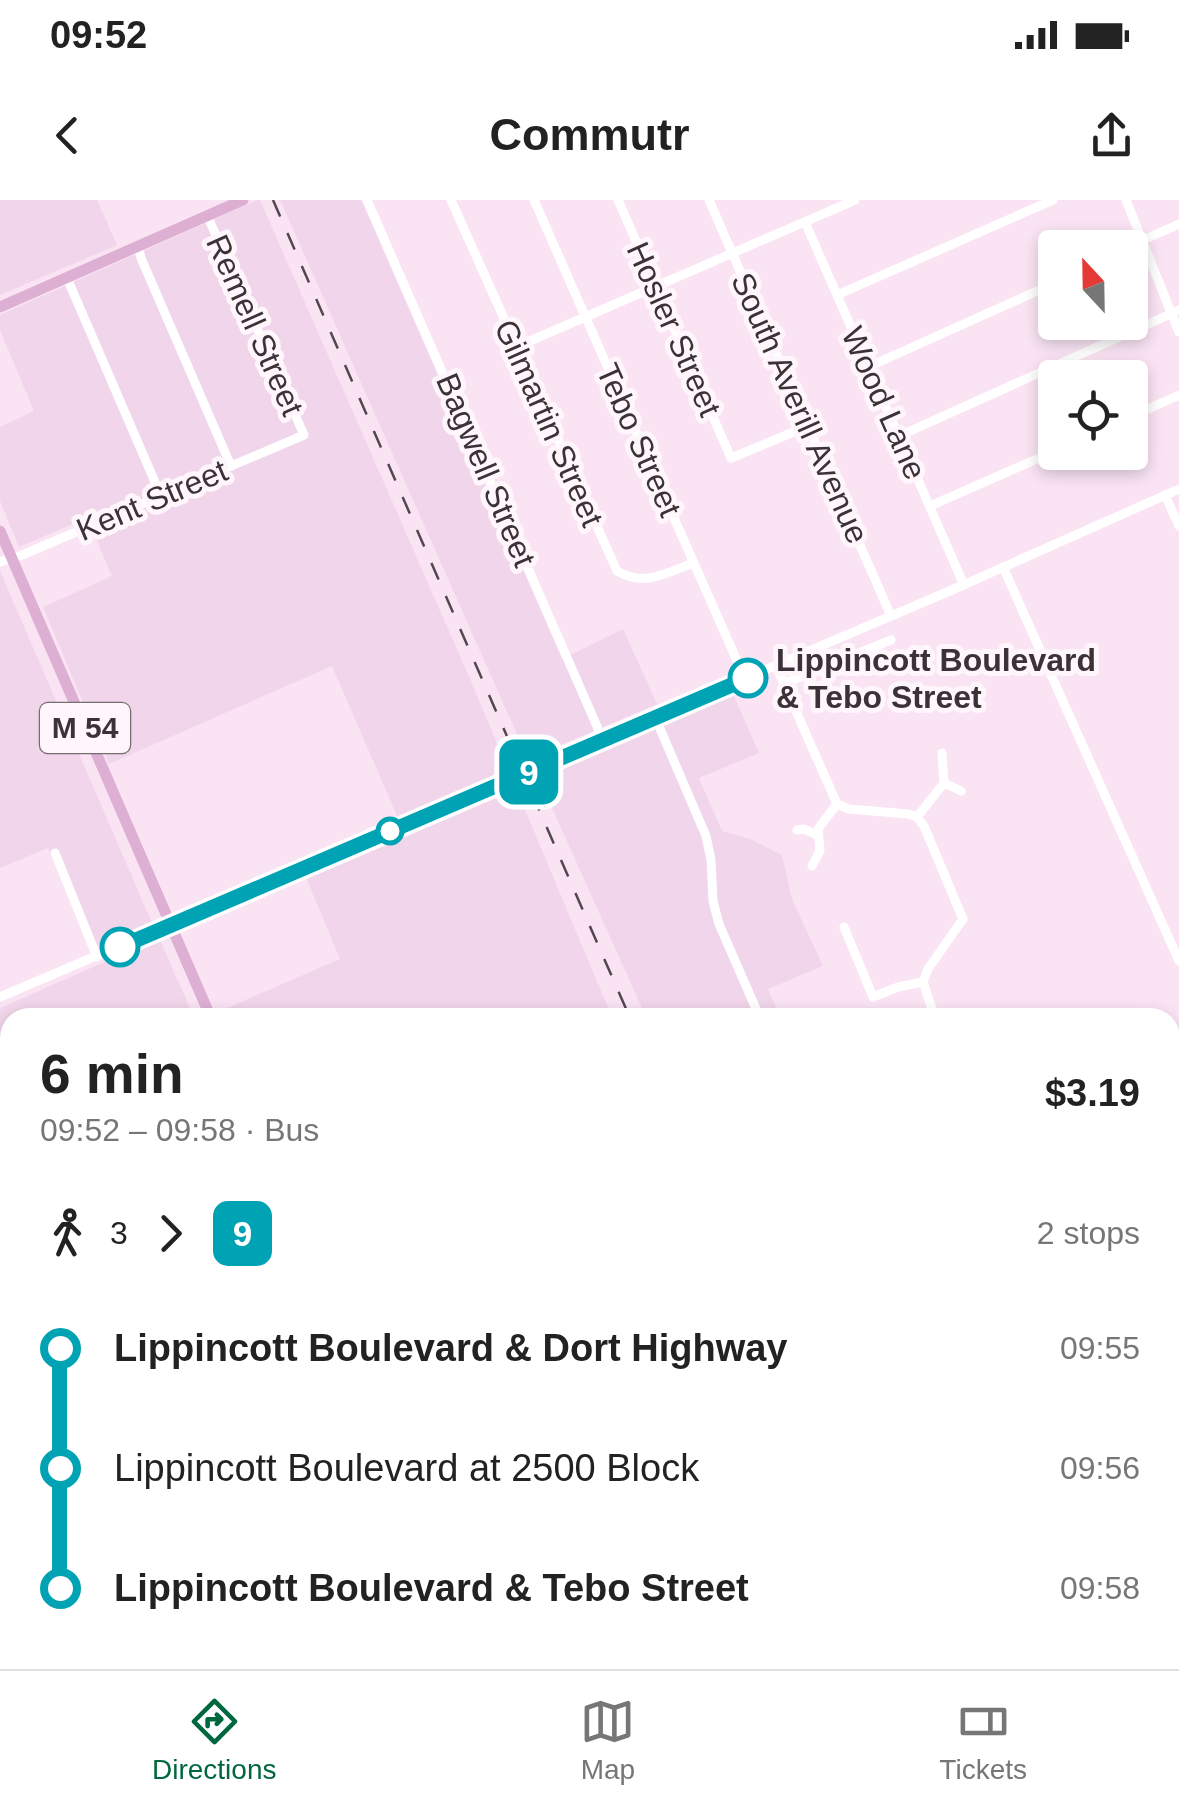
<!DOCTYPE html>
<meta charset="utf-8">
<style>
body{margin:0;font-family:Arial,sans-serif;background:#f2f2f2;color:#222;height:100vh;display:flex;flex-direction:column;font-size:38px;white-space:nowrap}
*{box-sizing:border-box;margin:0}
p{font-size:32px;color:#767676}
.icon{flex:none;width:55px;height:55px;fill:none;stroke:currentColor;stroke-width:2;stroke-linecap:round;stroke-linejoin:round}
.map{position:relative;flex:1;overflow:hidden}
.details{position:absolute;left:0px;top:808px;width:1180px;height:662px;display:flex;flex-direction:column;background:#fff;border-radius:30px 30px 0 0;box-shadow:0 5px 15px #0003}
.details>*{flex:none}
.badge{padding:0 20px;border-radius:15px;font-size:35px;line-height:65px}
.needle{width:65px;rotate:338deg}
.controls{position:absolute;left:1038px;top:30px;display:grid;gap:20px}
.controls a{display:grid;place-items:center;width:110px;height:110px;border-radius:10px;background:#fff;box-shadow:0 5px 15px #0003;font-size:50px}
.map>.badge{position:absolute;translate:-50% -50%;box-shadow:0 0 0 5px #fff}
.legs{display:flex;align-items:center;gap:15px;height:110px;padding:0 40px;font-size:32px}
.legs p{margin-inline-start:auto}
.overview{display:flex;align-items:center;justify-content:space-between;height:170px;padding:0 40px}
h1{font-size:55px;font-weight:600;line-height:75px}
ul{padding:0 40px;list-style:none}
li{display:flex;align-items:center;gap:35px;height:120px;font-size:38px}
li i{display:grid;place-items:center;width:15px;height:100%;margin:0 12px;background:currentColor}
li i::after{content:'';width:25px;height:25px;margin:-12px;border:8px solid;border-radius:50%;background:#fff}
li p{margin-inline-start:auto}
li:first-child i{background:linear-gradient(#0000 50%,currentColor 0)}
li:last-child i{background:linear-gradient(currentColor 50%,#0000 0)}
.status{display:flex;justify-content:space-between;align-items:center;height:70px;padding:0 50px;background:#fff;direction:ltr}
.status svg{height:28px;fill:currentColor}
header{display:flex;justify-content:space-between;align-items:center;height:130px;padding:0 40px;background:#fff;font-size:45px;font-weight:600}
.tabs{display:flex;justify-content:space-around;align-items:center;height:140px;border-top:2px solid #e0e0e0;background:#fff;font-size:28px;color:#767676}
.tabs a{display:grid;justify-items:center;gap:5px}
.tabs .selected{color:#00683e}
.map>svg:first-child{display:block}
.built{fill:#f1d5ea}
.green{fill:#faceef}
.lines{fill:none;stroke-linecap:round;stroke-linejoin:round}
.stream{stroke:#b388a9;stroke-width:2.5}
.minor{stroke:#fff;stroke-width:9}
.major{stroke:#ddafd3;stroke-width:11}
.rail{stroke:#52474e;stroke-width:2.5;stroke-dasharray:18 18;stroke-linecap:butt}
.line-1-casing{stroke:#fff;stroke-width:22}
.line-1{stroke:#00a3b4;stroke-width:15}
.stop-1-dot{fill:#fff;stroke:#00a3b4;stroke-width:5}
.labels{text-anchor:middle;stroke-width:10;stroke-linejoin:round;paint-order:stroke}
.shield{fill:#fff6fc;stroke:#766d73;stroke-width:2.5}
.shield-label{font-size:30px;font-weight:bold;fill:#3b3238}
.street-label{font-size:32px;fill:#3b3238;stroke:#fff6fc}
.stop-label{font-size:32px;font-weight:bold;fill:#3b3238;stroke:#fff6fc;text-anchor:start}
</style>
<div class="status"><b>09:52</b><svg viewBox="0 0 49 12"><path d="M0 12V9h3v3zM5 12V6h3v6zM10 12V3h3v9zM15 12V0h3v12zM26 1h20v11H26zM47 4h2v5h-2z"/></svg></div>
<header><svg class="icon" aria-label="back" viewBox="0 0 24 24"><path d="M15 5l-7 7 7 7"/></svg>Commutr<svg class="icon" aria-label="share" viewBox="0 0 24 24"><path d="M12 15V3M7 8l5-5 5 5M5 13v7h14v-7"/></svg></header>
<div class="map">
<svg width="1179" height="1469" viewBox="0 0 1179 1469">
<rect width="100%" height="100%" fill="#fae4f4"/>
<g class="built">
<polygon points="0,0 97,0 117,45 0,95"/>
<polygon points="257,0 260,0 470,479 612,817 220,817 218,812 340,759 305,675 404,632 332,466 109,564 43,407 112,376 87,318 19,347 0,301 0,227 34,211 0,130 0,115"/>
<polygon points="280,0 361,0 562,459 623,429 657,504 528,559"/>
<polygon points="0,371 152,723 89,749 48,648 0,668"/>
<polygon points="733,494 759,553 699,578 722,631 750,639 782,655 792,699 823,766 768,789 780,817 646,817 539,579"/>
<polygon points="159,738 194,817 10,818 10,915 0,892 0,808"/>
<polygon points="1170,1053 1179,1073 1179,1109 1170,1109"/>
<polygon points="508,1460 572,1460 576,1469 512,1469"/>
</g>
<polygon class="green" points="1170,1109 1179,1109 1179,1151 1170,1154"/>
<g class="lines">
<g class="stream">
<polyline points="0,1091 10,1102"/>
<polyline points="1170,1150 1179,1150"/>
</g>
<g class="minor">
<polyline points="367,0 603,540"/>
<path d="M451 0 617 371C643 387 667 373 693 363"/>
<polyline points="534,0 745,479"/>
<polyline points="618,0 731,258 808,226"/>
<polyline points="709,0 891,416"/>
<polyline points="1126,0 1179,132"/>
<polyline points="805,22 964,385"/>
<polyline points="138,46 141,58 231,266"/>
<polyline points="1130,49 1141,41 1179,24"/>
<polyline points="67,78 161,296"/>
<polyline points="837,95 1053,0"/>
<polyline points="516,147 855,0"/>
<polyline points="868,167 1055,83"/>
<polyline points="1130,217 1179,195"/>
<polyline points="899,236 1179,110"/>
<polyline points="1165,295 1179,326"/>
<polyline points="930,306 1055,251"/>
<polyline points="0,362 22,355 304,235 207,15"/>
<polyline points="1003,367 1179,761"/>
<polyline points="776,466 837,604 849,609 908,614 917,617 924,626 963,719 928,769 923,782 935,818"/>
<polyline points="783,484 891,440"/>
<polyline points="655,517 706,636 711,660 713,701 719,724 760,818"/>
<polyline points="942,553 944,583"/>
<polyline points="944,583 961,591"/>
<polyline points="917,617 944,583"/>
<polyline points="797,630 804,629 817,635"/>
<polyline points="55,653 97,757"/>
<polyline points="812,666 820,651 818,629 837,604"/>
<polyline points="844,727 873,797 898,787 923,782"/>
<polyline points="0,797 952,390 1179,289"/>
<polyline points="1170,847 1179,843"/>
<polyline points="5,1267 10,1279"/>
<polyline points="1170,1376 1179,1377"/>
<polyline points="0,1443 10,1439"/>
<polyline points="84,1460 85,1469"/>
<polyline points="985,1460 989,1469"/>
<polyline points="114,1469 134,1460"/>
<polyline points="1098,1469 1099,1460"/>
</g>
<g class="major">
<polyline points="0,107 243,0"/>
<polyline points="0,331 211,818"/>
<polyline points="494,1460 498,1469"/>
</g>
<g class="rail">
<polyline points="273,0 630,818"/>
<polyline points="909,1460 913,1469"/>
</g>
</g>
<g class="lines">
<defs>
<polyline id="line-1" points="120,747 748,478"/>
</defs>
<use href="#line-1" class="line-1-casing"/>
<use href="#line-1" class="line-1"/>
</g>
<g class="stop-1-dot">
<circle cx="748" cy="478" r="18"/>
<circle cx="390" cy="631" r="12"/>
<circle cx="120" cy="747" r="18"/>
</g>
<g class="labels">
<rect class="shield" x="40" y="503" width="90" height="50" rx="8"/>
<g class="shield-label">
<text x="85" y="538">M 54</text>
</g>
<g class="street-label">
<text transform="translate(255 125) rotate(66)" y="11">Remell Street</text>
<text transform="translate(674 129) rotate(66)" y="11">Hosler Street</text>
<text transform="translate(884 203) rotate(66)" y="11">Wood Lane</text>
<text transform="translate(800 208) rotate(66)" y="11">South Averill Avenue</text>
<text transform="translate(549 223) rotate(66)" y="11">Gilmartin Street</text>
<text transform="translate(639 240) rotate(66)" y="11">Tebo Street</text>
<text transform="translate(486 270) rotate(67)" y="11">Bagwell Street</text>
<text transform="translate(152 300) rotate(-23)" y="11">Kent Street</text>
</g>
<g class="stop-label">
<text x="776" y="471">Lippincott Boulevard<tspan x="776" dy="37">&amp; Tebo Street</tspan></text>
</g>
</g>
</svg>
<div class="controls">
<a><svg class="needle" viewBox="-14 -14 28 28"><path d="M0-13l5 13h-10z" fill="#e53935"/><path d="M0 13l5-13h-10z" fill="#767676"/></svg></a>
<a><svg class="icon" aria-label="locate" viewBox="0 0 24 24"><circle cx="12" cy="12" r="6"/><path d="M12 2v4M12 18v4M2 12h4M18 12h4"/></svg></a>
</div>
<b class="badge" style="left:529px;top:572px;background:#00a3b4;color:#fff">9</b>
<section class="details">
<div class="overview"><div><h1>6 min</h1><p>09:52 – 09:58 · Bus</p></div><b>$3.19</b></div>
<div class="legs"><svg class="icon" aria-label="walk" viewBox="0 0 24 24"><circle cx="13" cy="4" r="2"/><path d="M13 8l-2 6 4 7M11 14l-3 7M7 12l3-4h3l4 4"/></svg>3<svg class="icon" aria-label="forward" viewBox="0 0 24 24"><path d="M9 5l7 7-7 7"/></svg><b class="badge" style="background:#00a3b4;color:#fff">9</b><p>2 stops</p></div>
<ul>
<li><i style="color:#00a3b4"></i><b>Lippincott Boulevard &amp; Dort Highway</b><p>09:55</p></li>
<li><i style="color:#00a3b4"></i><span>Lippincott Boulevard at 2500 Block</span><p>09:56</p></li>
<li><i style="color:#00a3b4"></i><b>Lippincott Boulevard &amp; Tebo Street</b><p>09:58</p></li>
</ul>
</section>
</div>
<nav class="tabs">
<a class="selected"><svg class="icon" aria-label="directions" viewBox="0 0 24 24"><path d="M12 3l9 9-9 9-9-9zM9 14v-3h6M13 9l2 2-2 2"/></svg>Directions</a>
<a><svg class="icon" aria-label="map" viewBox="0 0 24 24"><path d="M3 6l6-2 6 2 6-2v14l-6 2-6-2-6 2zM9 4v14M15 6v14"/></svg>Map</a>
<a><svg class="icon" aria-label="tickets" viewBox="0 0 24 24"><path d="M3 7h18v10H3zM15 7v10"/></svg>Tickets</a>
</nav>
